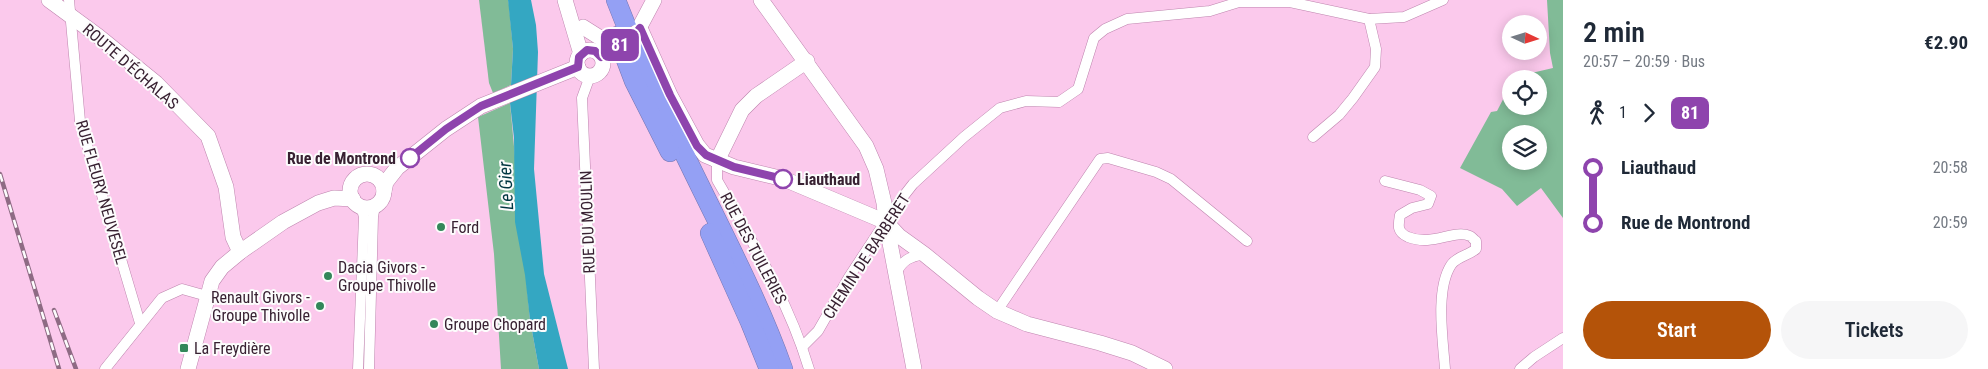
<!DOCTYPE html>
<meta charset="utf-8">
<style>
body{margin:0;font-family:"Roboto Condensed",sans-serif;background:#f6f6f7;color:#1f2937;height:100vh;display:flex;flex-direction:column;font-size:19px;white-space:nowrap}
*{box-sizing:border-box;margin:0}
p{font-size:16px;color:#747a83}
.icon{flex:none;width:28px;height:28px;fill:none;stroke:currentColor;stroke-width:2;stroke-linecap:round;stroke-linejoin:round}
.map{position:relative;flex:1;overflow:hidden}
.details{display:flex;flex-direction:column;background:#fff;width:425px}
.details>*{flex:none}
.badge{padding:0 10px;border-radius:8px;font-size:18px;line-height:32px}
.needle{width:32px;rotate:94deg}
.tools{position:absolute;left:1502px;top:15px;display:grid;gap:10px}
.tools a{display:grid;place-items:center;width:45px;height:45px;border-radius:50%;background:#fff;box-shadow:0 2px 12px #0003;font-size:25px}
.map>.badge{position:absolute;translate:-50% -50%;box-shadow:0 0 0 2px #fff}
.legs{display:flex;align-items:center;gap:8px;height:55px;padding:0 20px;font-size:16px}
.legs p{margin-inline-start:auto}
.headline{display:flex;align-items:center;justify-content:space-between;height:85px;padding:0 20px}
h1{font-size:28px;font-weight:600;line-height:38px}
.action{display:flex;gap:10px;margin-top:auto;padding:10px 20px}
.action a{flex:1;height:58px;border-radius:30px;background:#b45309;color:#fff;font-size:20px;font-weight:600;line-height:58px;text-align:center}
.action a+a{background:#f6f6f7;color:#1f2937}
ul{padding:0 20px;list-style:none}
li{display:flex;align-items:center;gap:18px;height:55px;font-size:19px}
li i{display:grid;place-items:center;width:8px;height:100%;margin:0 6px;background:currentColor}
li i::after{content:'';width:12px;height:12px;margin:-6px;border:4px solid;border-radius:50%;background:#fff}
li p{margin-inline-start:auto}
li:first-child i{background:linear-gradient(#0000 50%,currentColor 0)}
li:last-child i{background:linear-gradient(currentColor 50%,#0000 0)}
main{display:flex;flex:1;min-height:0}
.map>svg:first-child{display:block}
.green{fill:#81bb97;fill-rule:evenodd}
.water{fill:#34a7c2}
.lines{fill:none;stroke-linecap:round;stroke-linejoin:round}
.street-casing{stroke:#be84ae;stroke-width:11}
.secondary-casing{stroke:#be84ae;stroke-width:16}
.highway-casing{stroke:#7474b0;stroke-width:20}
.street{stroke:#fff;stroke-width:10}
.secondary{stroke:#fff;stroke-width:15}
.highway{stroke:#94a0f4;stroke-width:19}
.rail-casing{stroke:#8e6b84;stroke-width:4.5}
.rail{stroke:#fcfcfc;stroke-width:2.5;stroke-dasharray:8;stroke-linecap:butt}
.secondary-bridge-casing{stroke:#be84ae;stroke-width:16;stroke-linecap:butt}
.secondary-bridge{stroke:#fff;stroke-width:15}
.line-1-casing{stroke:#fff;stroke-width:11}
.line-1{stroke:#8e44ad;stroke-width:8}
.stop-1-dot{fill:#fff;stroke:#8e44ad;stroke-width:2.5}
.poi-dot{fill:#33875a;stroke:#fcfcfc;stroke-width:2}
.labels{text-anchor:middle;stroke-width:4;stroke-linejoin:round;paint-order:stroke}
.street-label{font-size:16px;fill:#382132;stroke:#fcfcfc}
.stop-label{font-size:16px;font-weight:bold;fill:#382132;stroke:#fcfcfc;text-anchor:end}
.poi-label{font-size:16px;fill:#382132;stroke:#fcfcfc;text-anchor:start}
.water-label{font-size:18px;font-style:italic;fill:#003641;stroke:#fcfcfc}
</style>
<main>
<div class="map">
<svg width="1563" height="369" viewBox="0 0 1563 369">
<rect width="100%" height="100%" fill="#fbc9ec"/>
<g class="green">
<polygon points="479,0 508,0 509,5 513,49 511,85 493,93 489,83"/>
<path d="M1547 0H1563V218L1541 188 1517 206 1502 189 1460 168 1491 112 1497 111 1511 84V106H1539V79H1514L1515 77 1553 68 1550 53ZM1511 134H1539V161H1511Z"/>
<polygon points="510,103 530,320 539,369 501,369 494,254 478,117"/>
</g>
<polygon class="water" points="508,0 531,0 536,25 538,52 534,169 544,274 568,369 539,369 530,320 525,275 515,222 514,138 510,103 513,49"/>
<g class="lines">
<defs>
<g id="street">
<polyline points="69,0 80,121 140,323"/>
<polyline points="590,76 582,98 594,369"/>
<polyline points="1313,137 1339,115 1353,98 1375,67 1376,49 1369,19"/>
<path d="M717 161V180C752 241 789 302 809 369"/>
<path d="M1385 181 1420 190 1431 196 1428 204 1412 208 1400 215C1398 226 1397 232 1408 237 1433 247 1453 229 1470 236 1471 236 1475 241 1476 241V249C1468 256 1457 256 1451 265 1435 290 1443 340 1445 369"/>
<path d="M896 273C903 260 909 257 924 254"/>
<polyline points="997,311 1100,159 1108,158 1156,172 1171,179 1247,241"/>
<polyline points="802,347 818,331 849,277 895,207 913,184 964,137 1000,108 1026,101 1059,102 1078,89 1094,38 1105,29 1127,19 1210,11 1239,2 1290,2 1369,19 1404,17 1443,0"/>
<polyline points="105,369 162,298 182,289 207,296"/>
<polyline points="358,369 364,217 361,206"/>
<polyline points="369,369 373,217 375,205"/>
<polyline points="1520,369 1534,357 1563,338"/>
</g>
<g id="secondary">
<polyline points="49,0 98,36 156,83 208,136 226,187 233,237 240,252"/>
<polyline points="565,0 581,54"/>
<polyline points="761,0 866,146 876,169 884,203 886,222 914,369"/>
<polyline points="583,27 602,39 612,39"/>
<polyline points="640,28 670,95 697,145 705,155 734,167 784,179 886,222 899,236 924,254 978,298 997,311 1027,324 1100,343 1132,353 1165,369"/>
<polyline points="637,32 654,0"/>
<circle cx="590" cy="63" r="13"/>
<polyline points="717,161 742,110 756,96 807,61"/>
<circle cx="367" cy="191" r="17"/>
<polyline points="384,191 386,182 397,168 446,129 481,106 578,67"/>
<polyline points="188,369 212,281 222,267 240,252 283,222 318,203 334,198 353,199"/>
</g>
<g id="highway">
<path d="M616 0C641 65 671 127 702 190 731 249 761 307 783 369"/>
<polyline points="617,36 634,81 670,152"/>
<polyline points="710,233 750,322 769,369"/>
</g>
</defs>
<use href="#street" class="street-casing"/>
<use href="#secondary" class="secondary-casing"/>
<use href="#highway" class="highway-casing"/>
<use href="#street" class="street"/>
<use href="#secondary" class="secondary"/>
<use href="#highway" class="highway"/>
<defs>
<g id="rail">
<polyline points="0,174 59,369"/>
<polyline points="54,310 76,369"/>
</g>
</defs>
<use href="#rail" class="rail-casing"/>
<use href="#rail" class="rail"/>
<defs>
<polyline id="secondary-bridge" points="615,48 637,32"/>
</defs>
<use href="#secondary-bridge" class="secondary-bridge-casing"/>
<use href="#secondary-bridge" class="secondary-bridge"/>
</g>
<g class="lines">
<defs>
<polyline id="line-1" points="410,158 446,129 481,106 578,67 579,57 587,50 595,51 601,57 637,32 640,28 670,95 697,146 706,155 734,167 783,179"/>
</defs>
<use href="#line-1" class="line-1-casing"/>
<use href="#line-1" class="line-1"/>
</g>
<g class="stop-1-dot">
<circle cx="410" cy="158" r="9"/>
<circle cx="783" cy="179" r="9"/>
</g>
<g class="poi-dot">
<circle cx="441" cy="227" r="5"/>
<circle cx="328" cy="276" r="5"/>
<circle cx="320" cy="306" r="5"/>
<circle cx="434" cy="324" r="5"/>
<rect x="179" y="343" width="10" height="10" rx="2.5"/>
</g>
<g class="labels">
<g class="street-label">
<text transform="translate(131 66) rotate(41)" y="6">ROUTE D'ÉCHALAS</text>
<text transform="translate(102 192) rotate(74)" y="6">RUE FLEURY NEUVESEL</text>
<text transform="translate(587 222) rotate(-92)" y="6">RUE DU MOULIN</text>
<text transform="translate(754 248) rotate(62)" y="6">RUE DES TUILERIES</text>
<text transform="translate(866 256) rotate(-57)" y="6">CHEMIN DE BARBERET</text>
</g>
<g class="stop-label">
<text x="396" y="164">Rue de Montrond</text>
<text x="797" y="185" text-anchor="start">Liauthaud</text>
</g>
<g class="poi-label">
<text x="451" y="233">Ford</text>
<text x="338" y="273">Dacia Givors -<tspan x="338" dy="18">Groupe Thivolle</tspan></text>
<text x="310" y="303" text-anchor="end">Renault Givors -<tspan x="310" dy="18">Groupe Thivolle</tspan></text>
<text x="444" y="330">Groupe Chopard</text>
<text x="194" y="354">La Freydière</text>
</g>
<g class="water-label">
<text transform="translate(506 186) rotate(-93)" y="6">Le Gier</text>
</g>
</g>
</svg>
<div class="tools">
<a><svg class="needle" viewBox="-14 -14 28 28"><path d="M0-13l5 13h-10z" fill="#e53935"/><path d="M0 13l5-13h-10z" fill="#747a83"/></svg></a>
<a><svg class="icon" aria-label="locate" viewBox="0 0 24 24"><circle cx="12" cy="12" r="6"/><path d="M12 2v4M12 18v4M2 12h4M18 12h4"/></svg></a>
<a><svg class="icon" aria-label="layers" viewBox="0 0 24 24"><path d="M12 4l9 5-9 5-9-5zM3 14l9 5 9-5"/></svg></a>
</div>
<b class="badge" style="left:620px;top:45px;background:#8e44ad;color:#fff">81</b>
</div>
<section class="details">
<div class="headline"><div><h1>2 min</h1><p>20:57 – 20:59 · Bus</p></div><b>€2.90</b></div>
<div class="legs"><svg class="icon" aria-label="walk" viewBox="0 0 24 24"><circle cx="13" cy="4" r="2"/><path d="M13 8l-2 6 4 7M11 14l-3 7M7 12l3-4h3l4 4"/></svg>1<svg class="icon" aria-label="forward" viewBox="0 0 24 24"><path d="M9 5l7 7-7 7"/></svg><b class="badge" style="background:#8e44ad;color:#fff">81</b></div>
<ul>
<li><i style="color:#8e44ad"></i><b>Liauthaud</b><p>20:58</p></li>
<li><i style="color:#8e44ad"></i><b>Rue de Montrond</b><p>20:59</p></li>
</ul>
<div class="action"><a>Start</a><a>Tickets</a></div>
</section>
</main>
